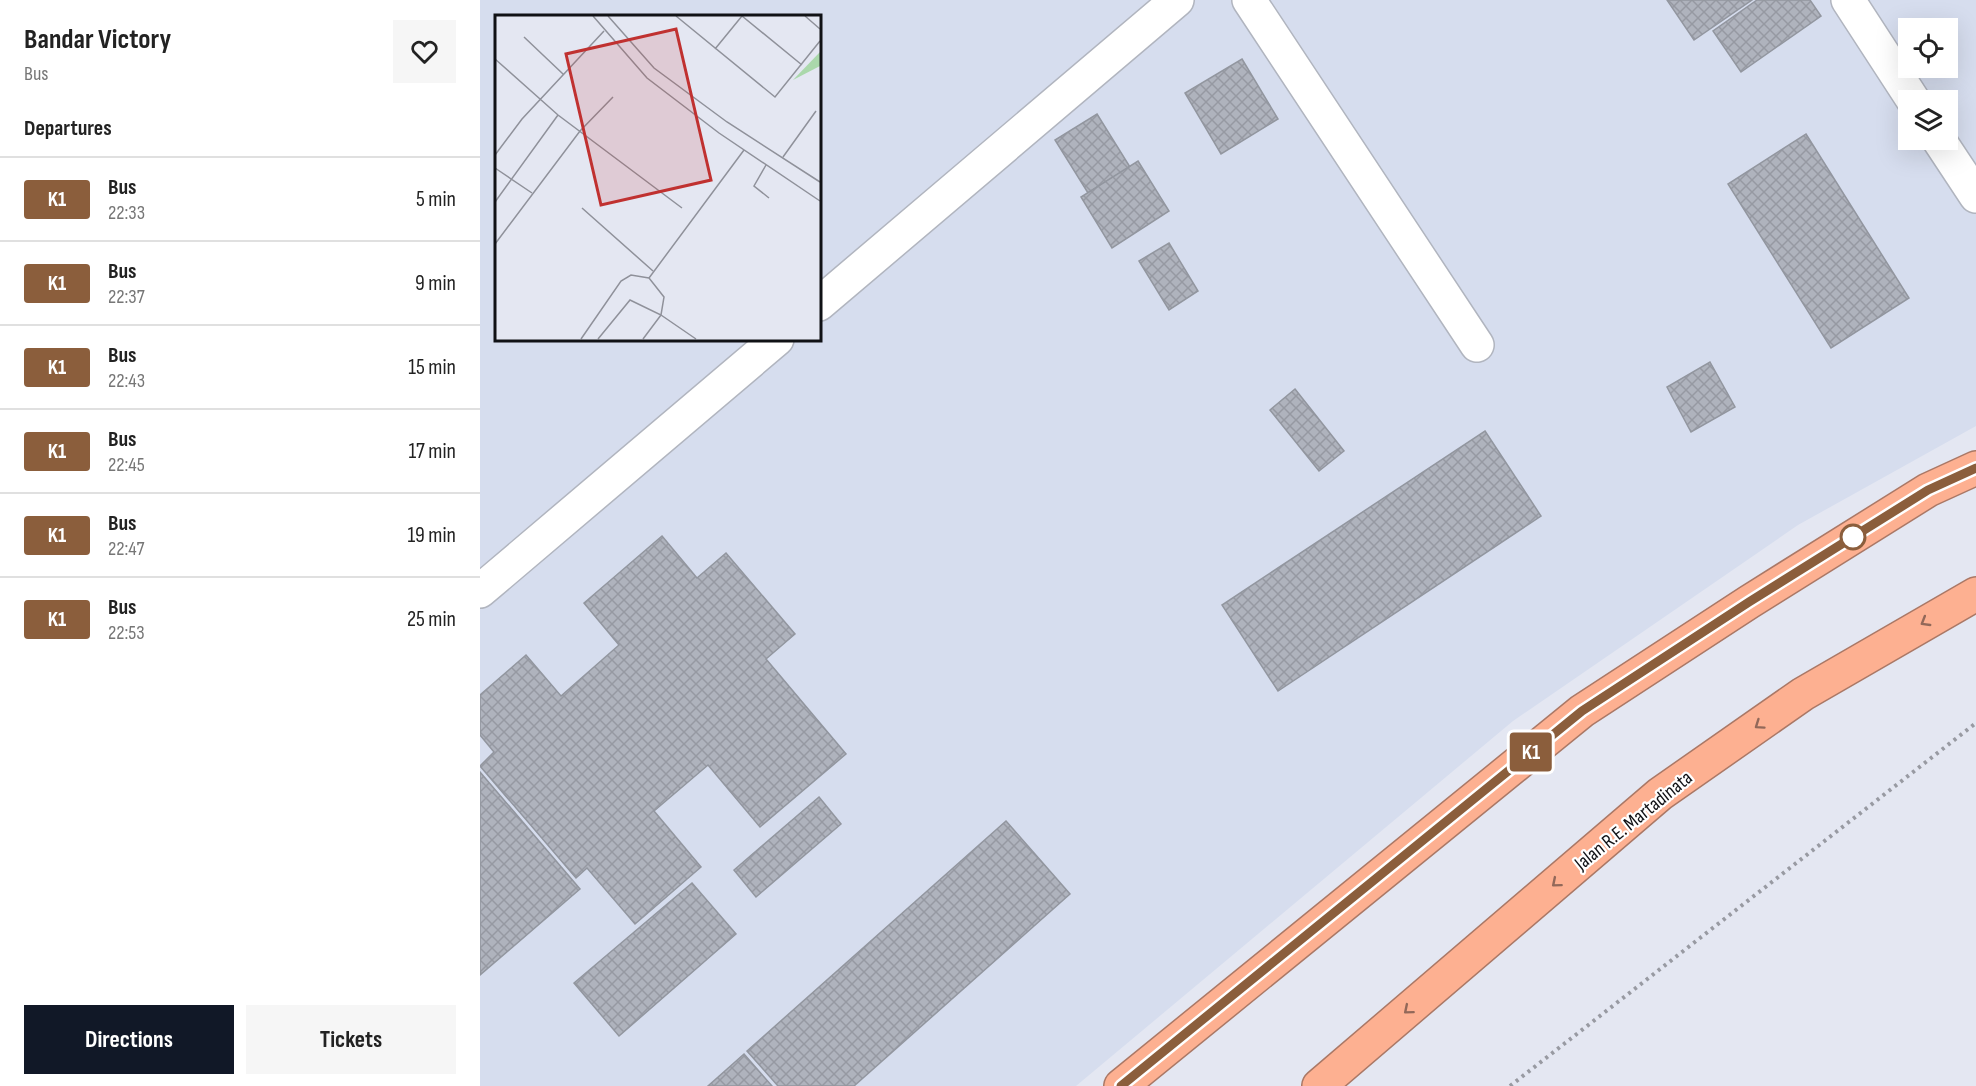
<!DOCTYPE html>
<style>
body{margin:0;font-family:"Sofia Sans Condensed",sans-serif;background:#f6f6f6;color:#222;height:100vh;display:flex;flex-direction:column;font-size:22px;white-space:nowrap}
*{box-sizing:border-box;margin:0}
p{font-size:20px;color:#767676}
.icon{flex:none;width:33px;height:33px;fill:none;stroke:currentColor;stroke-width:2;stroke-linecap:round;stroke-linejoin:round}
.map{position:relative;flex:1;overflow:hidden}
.details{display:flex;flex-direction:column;background:#fff;width:480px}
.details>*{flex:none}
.badge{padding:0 12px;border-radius:4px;font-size:21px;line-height:39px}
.buttons{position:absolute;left:1418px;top:18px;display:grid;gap:12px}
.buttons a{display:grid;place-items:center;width:60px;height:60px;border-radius:0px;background:#fff;box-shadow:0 6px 24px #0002;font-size:30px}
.map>.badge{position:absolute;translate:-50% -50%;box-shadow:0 0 0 3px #fff}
h2{padding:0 24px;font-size:22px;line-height:54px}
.round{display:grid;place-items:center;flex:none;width:63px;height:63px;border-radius:0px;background:#f6f6f6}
.overview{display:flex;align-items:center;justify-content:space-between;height:102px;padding:0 24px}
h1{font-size:28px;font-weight:700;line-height:45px}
.cta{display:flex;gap:12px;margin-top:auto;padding:12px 24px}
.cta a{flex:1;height:69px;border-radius:0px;background:#111827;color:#fff;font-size:24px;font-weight:700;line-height:69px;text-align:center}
.cta a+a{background:#f6f6f6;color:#222}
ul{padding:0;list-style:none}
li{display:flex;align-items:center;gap:18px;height:84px;padding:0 24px;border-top:2px solid #e0e0e0}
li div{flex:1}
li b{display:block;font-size:22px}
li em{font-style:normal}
li .badge{min-width:66px;font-weight:700;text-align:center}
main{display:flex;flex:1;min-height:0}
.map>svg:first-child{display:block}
.built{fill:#d6ddee;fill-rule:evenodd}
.building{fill:url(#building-cross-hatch);stroke:#92969f;stroke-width:1.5}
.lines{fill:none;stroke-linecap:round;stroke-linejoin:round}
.minor-casing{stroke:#b1b5bf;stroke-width:36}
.highway-casing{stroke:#aa7866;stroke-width:36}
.path{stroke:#989aa2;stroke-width:4;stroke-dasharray:3 4.5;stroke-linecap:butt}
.minor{stroke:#fff;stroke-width:33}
.highway{stroke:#fdb091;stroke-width:33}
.oneway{stroke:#926859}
.line-casing{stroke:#fff;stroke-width:14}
.line{stroke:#8b5e3c;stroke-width:9}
.stop-dot{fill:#fff;stroke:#8b5e3c;stroke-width:3}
.labels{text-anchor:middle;stroke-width:4.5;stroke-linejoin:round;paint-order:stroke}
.street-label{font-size:20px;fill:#101115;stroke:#fff}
.inset-road{fill:none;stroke:#8f919a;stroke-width:1.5}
.view{fill:#c03130;fill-opacity:0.15;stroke:#c03130;stroke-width:3}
.inset-edge{fill:none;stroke:#101115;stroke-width:3}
</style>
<main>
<section class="details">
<div class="overview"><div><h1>Bandar Victory</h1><p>Bus</p></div><a class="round"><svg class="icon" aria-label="heart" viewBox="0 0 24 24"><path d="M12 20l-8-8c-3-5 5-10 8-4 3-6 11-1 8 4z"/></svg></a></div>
<h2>Departures</h2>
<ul>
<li><span class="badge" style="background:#8b5e3c;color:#fff">K1</span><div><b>Bus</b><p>22:33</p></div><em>5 min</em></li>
<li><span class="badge" style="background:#8b5e3c;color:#fff">K1</span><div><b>Bus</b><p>22:37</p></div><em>9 min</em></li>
<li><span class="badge" style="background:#8b5e3c;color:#fff">K1</span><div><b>Bus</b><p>22:43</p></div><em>15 min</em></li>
<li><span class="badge" style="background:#8b5e3c;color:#fff">K1</span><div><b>Bus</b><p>22:45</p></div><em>17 min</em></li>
<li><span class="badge" style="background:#8b5e3c;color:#fff">K1</span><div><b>Bus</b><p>22:47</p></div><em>19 min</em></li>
<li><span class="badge" style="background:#8b5e3c;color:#fff">K1</span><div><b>Bus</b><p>22:53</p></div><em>25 min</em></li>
</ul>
<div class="cta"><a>Directions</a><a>Tickets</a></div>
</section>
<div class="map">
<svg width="1496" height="1086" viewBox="0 0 1496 1086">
<defs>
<pattern id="building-cross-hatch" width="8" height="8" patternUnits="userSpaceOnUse" patternTransform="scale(1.5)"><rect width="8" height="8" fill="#afb3bd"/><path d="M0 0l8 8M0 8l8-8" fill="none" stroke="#9699a2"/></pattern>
</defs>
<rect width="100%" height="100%" fill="#e4e7f2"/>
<path class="built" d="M0 0H1496V426L1318 525 1033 721 596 1086H0ZM16 16H339V339H16ZM1428 28H1467V68H1428ZM1428 100H1467V140H1428Z"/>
<g class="building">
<polygon points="1187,0 1272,0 1214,40"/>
<polygon points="1277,0 1330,0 1341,16 1261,72 1233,31"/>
<polygon points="762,59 798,119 741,154 705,93"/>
<polygon points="617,114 650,167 608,193 575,140"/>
<polygon points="1326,134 1429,298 1351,348 1248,184"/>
<polygon points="658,161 689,211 632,248 601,197"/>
<polygon points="689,243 718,291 689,310 659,261"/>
<polygon points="1230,362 1255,407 1211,432 1187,387"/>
<polygon points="815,389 864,451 839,471 790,410"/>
<polygon points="1005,431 1061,516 798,691 742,605"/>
<polygon points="182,536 217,578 246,553 315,634 286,659 366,754 280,827 228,765 174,811 221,867 155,924 107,868 96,878 0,766 14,752 0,735 0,695 46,655 81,696 139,645 104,603"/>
<polygon points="0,772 100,889 0,975"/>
<polygon points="339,797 361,824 276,897 254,870"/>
<polygon points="526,821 590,894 374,1086 298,1086 267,1051"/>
<polygon points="212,883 256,934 139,1036 94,983"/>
<polygon points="264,1054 292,1086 228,1086"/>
</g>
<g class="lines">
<defs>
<g id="minor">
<polyline points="769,0 997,345"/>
<polyline points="1368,0 1433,100"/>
<polyline points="1459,140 1496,196"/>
<polyline points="339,304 697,0"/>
<polyline points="0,591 297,339"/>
</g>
<g id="highway">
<polyline points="641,1086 1102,711 1269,602 1448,490 1496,468"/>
<polyline points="839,1086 1180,794 1323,694 1496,594"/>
</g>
</defs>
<use href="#minor" class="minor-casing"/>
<use href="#highway" class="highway-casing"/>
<polyline class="path" points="1030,1086 1496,723"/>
<use href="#minor" class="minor"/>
<use href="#highway" class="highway"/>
</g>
<defs><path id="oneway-chevron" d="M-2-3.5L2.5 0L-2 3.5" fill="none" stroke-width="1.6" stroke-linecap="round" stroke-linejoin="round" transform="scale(1.5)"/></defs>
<g class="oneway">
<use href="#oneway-chevron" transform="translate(1445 622) rotate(149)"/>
<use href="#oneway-chevron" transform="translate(1279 725) rotate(145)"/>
<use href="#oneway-chevron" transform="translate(1076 883) rotate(140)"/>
<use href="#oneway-chevron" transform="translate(928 1010) rotate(140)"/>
</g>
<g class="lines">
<defs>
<polyline id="line" points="641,1086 1102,711 1269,602 1448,490 1496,468"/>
</defs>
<use href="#line" class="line-casing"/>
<use href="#line" class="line"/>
</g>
<circle class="stop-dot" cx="1373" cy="537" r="12"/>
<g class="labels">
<g class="street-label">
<text transform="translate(1153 820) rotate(-39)" y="7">Jalan R.E. Martadinata</text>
</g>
</g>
<g transform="translate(15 15)">
<rect width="326" height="326" fill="#e4e7f2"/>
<path d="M325 37V51L298 65Z" fill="#aad8ab"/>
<path class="inset-road" d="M98 1 152 63 224 118 325 186M113 1 159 53 232 107 325 167M181 1 280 82 325 26M247 1 307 50M310 1 325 14M29 22 68 59M220 34 247 1M0 44 63 100 187 193M0 140 27 104 109 16M288 142 321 96M271 150 259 171 274 183M0 153 37 178M0 187 63 100M87 193 158 256M0 229 85 116 118 82M86 324 126 266 136 260 154 263M103 324 135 285 166 300 148 324M201 324 166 300 169 282 154 263 249 135"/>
<path class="view" d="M181 14 216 165 106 190 71 39Z"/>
<rect width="326" height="326" class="inset-edge"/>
</g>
</svg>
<div class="buttons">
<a><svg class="icon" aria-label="locate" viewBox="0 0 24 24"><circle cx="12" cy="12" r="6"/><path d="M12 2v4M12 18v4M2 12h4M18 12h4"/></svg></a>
<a><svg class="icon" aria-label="layers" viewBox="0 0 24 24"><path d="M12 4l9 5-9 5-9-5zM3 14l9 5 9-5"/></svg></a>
</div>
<b class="badge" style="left:1051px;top:752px;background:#8b5e3c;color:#fff">K1</b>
</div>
</main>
